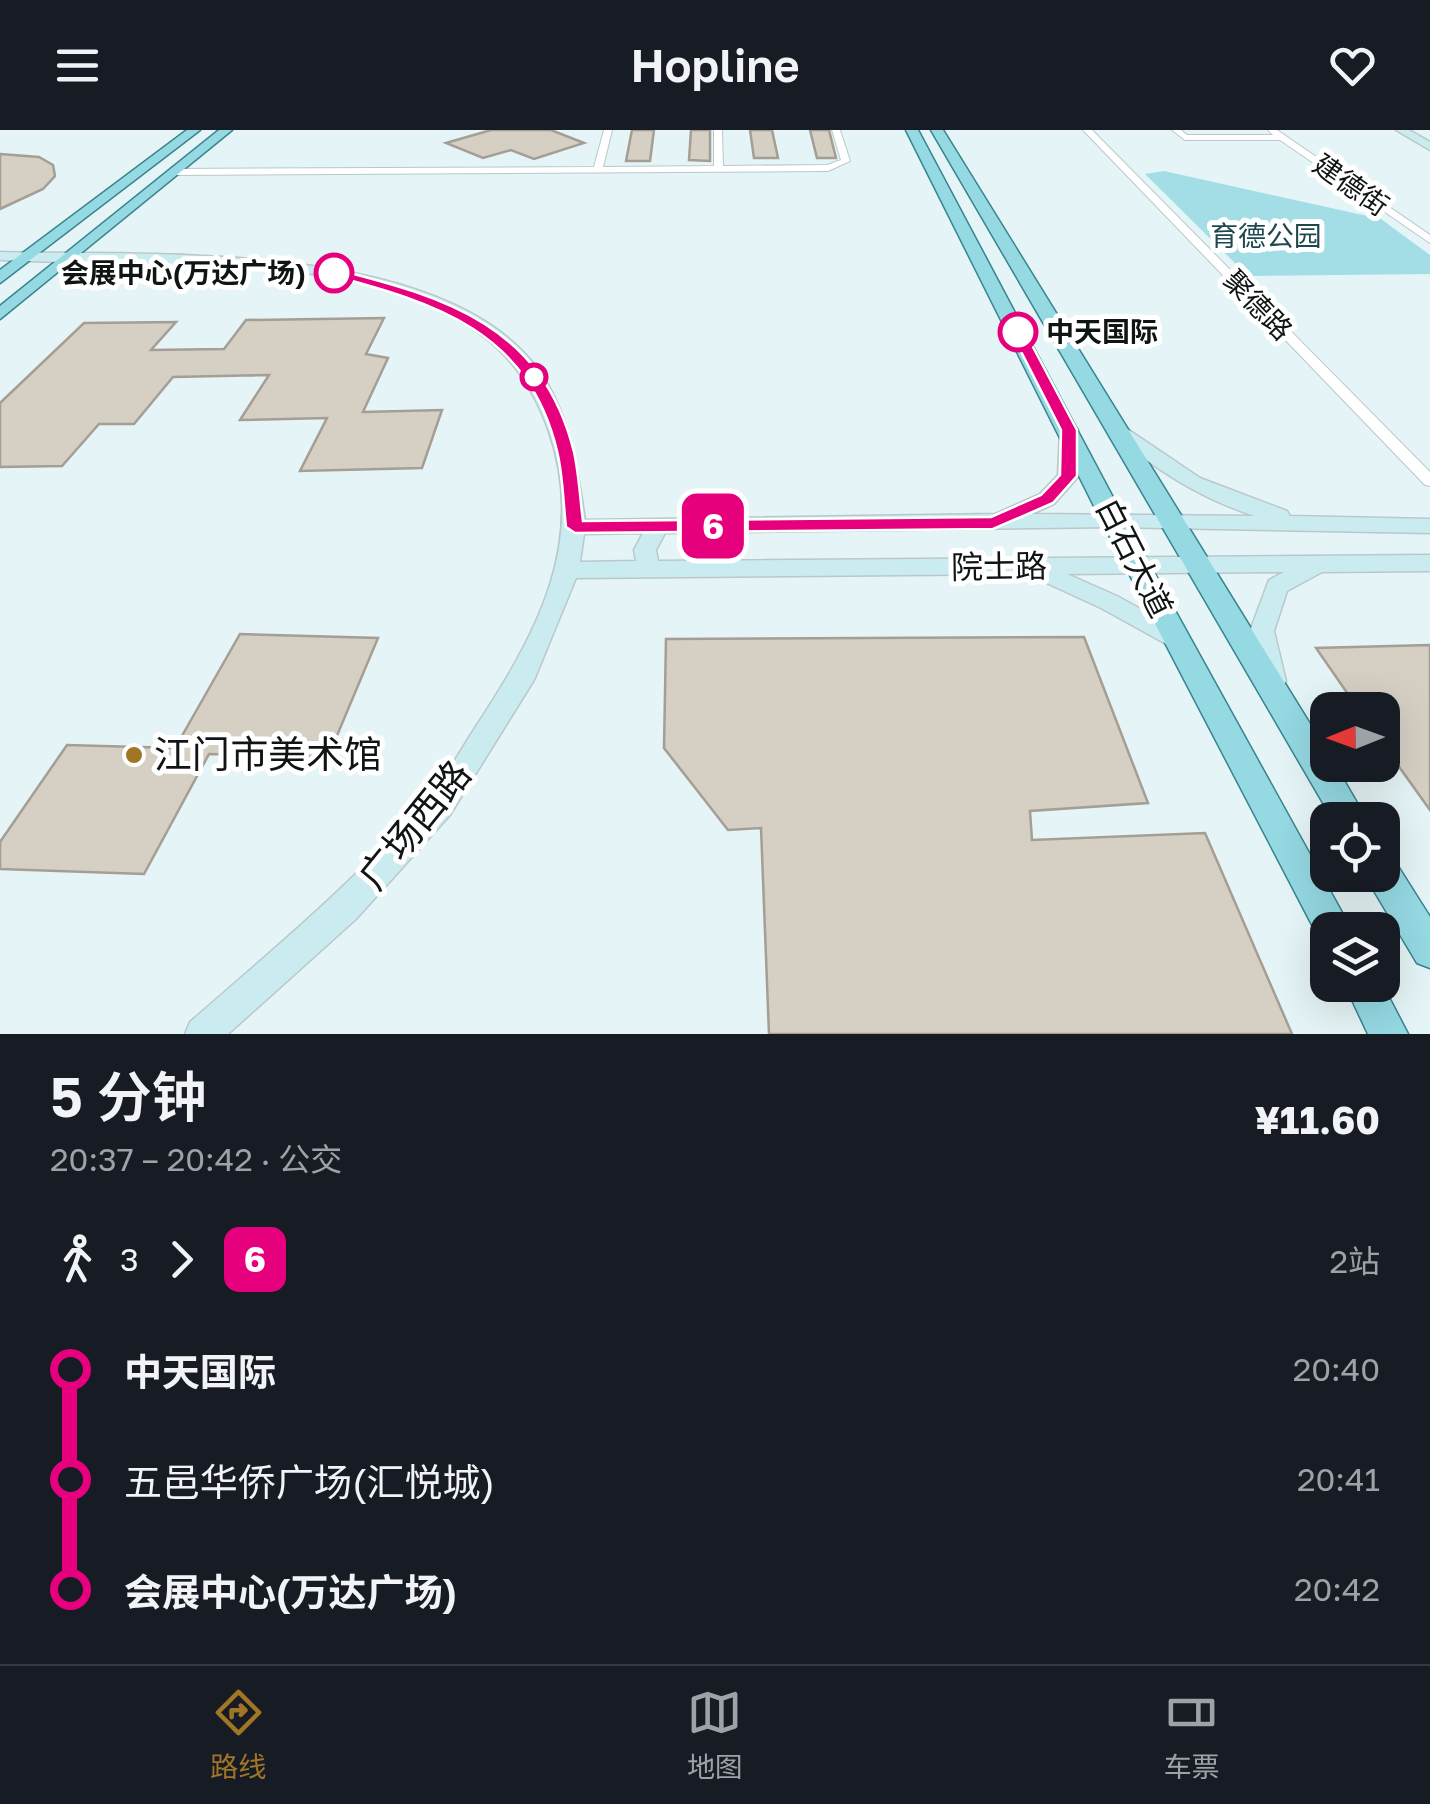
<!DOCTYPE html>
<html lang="zh">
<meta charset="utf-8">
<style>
body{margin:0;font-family:"Golos Text","Noto Sans SC",sans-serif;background:#242831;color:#f1f3f6;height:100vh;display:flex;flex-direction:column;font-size:38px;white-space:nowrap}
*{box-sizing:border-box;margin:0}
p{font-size:32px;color:#9ea1a6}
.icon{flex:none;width:55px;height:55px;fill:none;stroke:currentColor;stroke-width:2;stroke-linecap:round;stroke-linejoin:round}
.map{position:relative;height:904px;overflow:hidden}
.panel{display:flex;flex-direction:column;background:#171b24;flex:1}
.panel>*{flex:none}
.badge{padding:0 20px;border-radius:15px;font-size:35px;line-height:65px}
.needle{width:65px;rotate:269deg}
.tools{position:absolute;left:1310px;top:562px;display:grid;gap:20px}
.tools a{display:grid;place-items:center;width:90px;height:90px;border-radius:20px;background:#171b24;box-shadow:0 10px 40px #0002;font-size:50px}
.map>.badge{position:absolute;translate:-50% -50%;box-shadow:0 0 0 5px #fff}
.legs{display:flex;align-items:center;gap:15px;height:110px;padding:0 50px;font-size:32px}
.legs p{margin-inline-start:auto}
.overview{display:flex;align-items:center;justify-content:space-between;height:170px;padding:0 50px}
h1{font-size:55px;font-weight:600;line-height:75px}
ul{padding:0 50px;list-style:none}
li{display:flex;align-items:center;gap:35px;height:110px;font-size:38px}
li i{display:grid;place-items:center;width:15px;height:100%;margin:0 12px;background:currentColor}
li i::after{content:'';width:25px;height:25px;margin:-12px;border:8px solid;border-radius:50%;background:#171b24}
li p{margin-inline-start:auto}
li:first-child i{background:linear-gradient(#0000 50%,currentColor 0)}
li:last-child i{background:linear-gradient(currentColor 50%,#0000 0)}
header{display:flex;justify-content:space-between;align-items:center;height:130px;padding:0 50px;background:#171b24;font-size:45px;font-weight:600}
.dock{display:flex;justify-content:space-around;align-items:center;height:140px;border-top:2px solid #363941;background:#171b24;font-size:28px;color:#9ea1a6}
.dock a{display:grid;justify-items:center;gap:5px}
.dock .active{color:#a07626}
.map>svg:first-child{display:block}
.green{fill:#a3dee7}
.building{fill:#d5cfc4;stroke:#a49e94;stroke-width:2.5}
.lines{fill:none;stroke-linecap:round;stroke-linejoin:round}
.street-casing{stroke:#bac8ca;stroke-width:2}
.secondary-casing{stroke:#bac8ca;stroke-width:3}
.primary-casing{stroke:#39848e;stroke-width:3}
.street{fill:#fff;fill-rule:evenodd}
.secondary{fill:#caecf1;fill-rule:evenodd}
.primary{fill:#95d9e3;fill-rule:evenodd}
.line-1{fill:#e6007e;stroke:#fff;stroke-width:2.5}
.stop-1-dot{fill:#fff;stroke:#e6007e;stroke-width:5}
.poi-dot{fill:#a07626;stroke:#fff;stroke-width:4}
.labels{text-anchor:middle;stroke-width:10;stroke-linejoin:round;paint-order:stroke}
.far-street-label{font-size:28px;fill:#0f1414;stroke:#fff}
.far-park-label{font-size:28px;fill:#1f484e;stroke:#fff}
.far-stop-label{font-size:28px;font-weight:bold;fill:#0f1414;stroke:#fff;text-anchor:end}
.street-label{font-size:32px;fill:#0f1414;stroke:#fff}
.near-poi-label{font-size:38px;fill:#0f1414;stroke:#fff;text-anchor:start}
.near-street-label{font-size:38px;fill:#0f1414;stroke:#fff}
</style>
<header><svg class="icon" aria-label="menu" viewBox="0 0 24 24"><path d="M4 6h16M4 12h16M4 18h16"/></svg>Hopline<svg class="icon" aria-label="heart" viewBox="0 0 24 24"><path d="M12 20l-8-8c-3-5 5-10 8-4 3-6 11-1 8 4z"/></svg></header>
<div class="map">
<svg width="1430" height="904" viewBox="0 0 1430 904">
<rect width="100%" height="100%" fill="#e5f4f6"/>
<polygon class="green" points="1164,41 1381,89 1430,125 1430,144 1248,146 1145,44"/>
<g class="building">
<polygon points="491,0 551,0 584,13 534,29 511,20 483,28 446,13"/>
<polygon points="632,0 654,0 650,31 626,31"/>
<polygon points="691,0 710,0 710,31 689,30"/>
<polygon points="750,0 772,0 778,28 754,28"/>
<polygon points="810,0 829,0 836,28 817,28"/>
<polygon points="0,24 39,27 53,35 55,46 43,59 0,79"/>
<polygon points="384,188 366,224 388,228 363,282 442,280 422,338 300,341 327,288 240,290 269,245 173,247 134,294 99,294 62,336 0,337 0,273 84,193 176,192 151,220 224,219 246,190"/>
<polygon points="240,504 378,508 328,627 209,624 144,744 0,739 0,712 67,615 175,618"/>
<polygon points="1084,507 1148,673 1030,681 1032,710 1205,703 1292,904 769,904 761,698 728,700 664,618 666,509"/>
<polygon points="1430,515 1430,680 1382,613 1382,580 1359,580 1316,518"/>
</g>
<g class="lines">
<defs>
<g id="street">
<polygon points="604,0 612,0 603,37 714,36 714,0 722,0 723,36 827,35 841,30 832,0 840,0 850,31 828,41 174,45 169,42 174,39 594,37"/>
<polygon points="1083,0 1092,0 1430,342 1430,356 1425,355"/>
<polygon points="1172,0 1181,0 1187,5 1273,5 1268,0 1277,0 1430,105 1430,113 1280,10 1185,10"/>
</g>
<g id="secondary">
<polygon points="1396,0 1409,0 1430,12 1430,20"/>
<path d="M0 122C148 126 440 108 537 238 570 283 577 337 585 390L995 384 1040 364 1058 345 1060 299 1069 293 1078 299V347L1054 374 1032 384 1255 386C1199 368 1155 339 1110 302V294L1117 292 1200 348 1287 381 1290 386 1430 389V403L1113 397 665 403 656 420 658 431 1430 425V441L1322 442 1287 461 1274 501 1286 551 1282 558 1273 561 1264 558 1260 551 1250 501 1269 450 1284 442 1067 444 1117 466 1186 504 1189 511 1186 518 1177 520 1101 478 1027 444 576 448 534 550 450 685 356 789 228 904H185L190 892C272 821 355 751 427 670 445 649 459 623 473 601 535 507 589 413 548 299 523 229 481 195 413 168 339 140 259 138 182 136 121 134 61 132 0 130ZM643 403 634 420 636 431 580 432 584 404Z"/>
</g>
<g id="primary">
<polygon points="187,0 200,0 0,153 0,140"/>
<polygon points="219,0 232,0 0,189 0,176"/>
<polygon points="906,0 918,0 1125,390 1345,788 1351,800 1328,800 1328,815 1321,812 1101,390"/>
<polygon points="931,0 943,0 1328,623 1328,635 1335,635 1367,690 1333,690"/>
<polygon points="1382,726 1394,730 1430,787 1430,838 1417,833 1370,754 1366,745 1382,745"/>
<polygon points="1382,854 1408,904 1368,904 1345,855"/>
</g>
</defs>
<use href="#street" class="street-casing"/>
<use href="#secondary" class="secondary-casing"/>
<use href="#primary" class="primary-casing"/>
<use href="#street" class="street"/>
<use href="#secondary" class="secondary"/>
<use href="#primary" class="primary"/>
</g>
<path class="line-1" d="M334 139C446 167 543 196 574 322 579 344 580 369 583 391L991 387 1041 365 1060 345 1061 300 1011 202 1018 198 1025 202 1077 300V346L1053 373 993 399 575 403 566 397C563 372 563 345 557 321 528 201 436 173 330 145Z"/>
<g class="stop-1-dot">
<circle cx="334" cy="143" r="18"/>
<circle cx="1018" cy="202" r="18"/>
<circle cx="534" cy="247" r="12"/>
</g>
<circle class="poi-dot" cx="134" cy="625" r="10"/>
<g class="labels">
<g class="far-street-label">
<text transform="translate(1351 55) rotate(35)" y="10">建德街</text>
<text transform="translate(1258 175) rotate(46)" y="10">聚德路</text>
</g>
<g class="far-park-label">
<text x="1266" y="116">育德公园</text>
</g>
<g class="far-stop-label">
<text x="306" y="153">会展中心(万达广场)</text>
<text x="1046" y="212" text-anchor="start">中天国际</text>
</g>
<g class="street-label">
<text transform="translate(1134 428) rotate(63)" y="11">白石大道</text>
<text transform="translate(999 437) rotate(-1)" y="11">院士路</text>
</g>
<g class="near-poi-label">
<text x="154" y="638">江门市美术馆</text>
</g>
<g class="near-street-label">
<text transform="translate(415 695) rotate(-51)" y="13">广场西路</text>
</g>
</g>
</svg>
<div class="tools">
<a><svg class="needle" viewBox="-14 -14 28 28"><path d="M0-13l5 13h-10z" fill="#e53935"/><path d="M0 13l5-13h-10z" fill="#9ea1a6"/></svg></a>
<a><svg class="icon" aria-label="locate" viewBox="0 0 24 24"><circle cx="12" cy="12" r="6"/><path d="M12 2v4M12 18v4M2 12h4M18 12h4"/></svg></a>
<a><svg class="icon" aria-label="layers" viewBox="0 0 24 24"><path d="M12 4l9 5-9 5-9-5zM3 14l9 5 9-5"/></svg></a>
</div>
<b class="badge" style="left:713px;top:396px;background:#e6007e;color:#fff">6</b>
</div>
<section class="panel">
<div class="overview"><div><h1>5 分钟</h1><p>20:37 – 20:42 · 公交</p></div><b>¥11.60</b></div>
<div class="legs"><svg class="icon" aria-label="walk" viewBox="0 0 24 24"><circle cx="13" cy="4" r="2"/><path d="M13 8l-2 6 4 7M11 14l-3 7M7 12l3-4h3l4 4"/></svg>3<svg class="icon" aria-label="forward" viewBox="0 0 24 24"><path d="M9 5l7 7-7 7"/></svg><b class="badge" style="background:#e6007e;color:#fff">6</b><p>2站</p></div>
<ul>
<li><i style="color:#e6007e"></i><b>中天国际</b><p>20:40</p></li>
<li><i style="color:#e6007e"></i><span>五邑华侨广场(汇悦城)</span><p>20:41</p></li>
<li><i style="color:#e6007e"></i><b>会展中心(万达广场)</b><p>20:42</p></li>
</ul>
</section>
<nav class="dock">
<a class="active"><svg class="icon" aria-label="directions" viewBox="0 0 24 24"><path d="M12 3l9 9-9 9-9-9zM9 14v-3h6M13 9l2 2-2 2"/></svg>路线</a>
<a><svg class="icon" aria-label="map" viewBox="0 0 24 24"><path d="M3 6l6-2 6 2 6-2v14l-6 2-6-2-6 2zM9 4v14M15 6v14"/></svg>地图</a>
<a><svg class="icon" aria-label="tickets" viewBox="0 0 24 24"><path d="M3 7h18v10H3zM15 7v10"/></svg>车票</a>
</nav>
